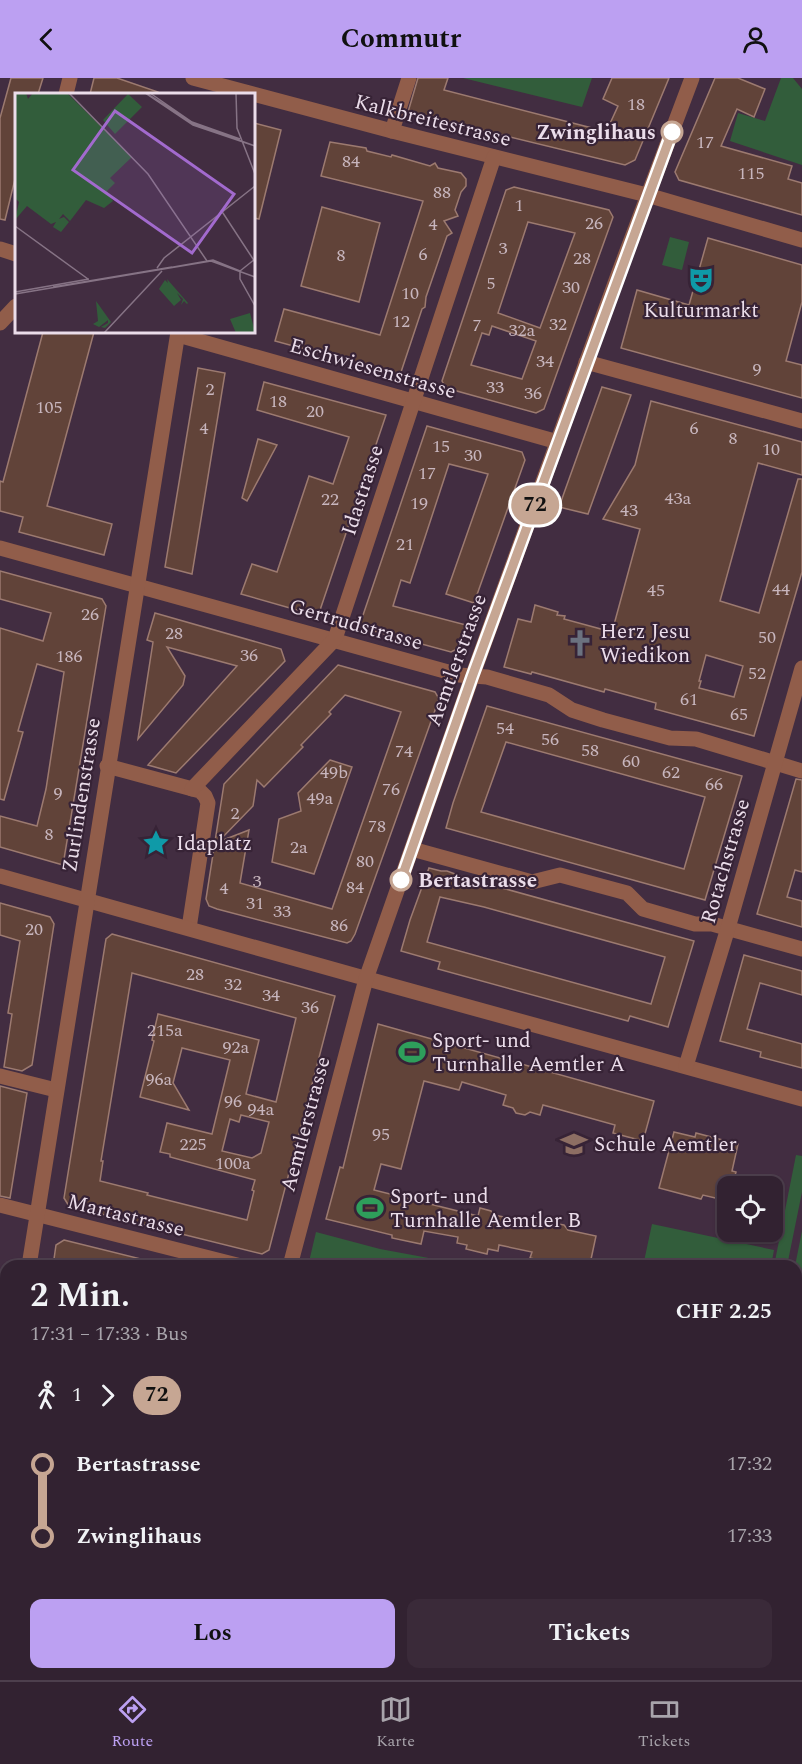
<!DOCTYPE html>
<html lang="de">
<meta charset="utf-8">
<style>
body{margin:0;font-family:Spectral,serif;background:#3a2a39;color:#f1f3f6;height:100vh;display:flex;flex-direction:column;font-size:22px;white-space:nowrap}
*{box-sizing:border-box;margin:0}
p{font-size:20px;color:#a8a4ab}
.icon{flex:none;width:33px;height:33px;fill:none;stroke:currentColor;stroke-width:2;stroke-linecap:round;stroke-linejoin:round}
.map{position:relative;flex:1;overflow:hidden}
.drawer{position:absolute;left:0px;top:1182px;width:802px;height:420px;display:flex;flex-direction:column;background:#322231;border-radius:18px 18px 0 0;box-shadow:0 2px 4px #0004,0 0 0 2px #4d3f4d}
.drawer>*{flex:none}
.badge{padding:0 12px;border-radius:20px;font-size:21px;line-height:39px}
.controls{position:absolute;left:717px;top:1098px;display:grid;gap:12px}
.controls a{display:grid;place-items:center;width:66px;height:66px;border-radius:12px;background:#322231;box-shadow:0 2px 4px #0004,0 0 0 2px #4d3f4d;font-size:30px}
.map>.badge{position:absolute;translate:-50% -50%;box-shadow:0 0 0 3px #fff}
.legs{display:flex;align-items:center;gap:9px;height:66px;padding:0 30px;font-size:20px}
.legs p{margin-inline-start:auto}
.headline{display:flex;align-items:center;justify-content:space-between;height:102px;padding:0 30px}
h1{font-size:33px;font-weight:700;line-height:45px}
.action{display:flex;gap:12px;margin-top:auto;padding:12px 30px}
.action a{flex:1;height:69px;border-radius:12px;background:#bca0f2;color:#111;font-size:24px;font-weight:700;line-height:69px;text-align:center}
.action a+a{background:#3a2a39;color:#f1f3f6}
ul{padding:0 30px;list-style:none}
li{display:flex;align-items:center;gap:21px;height:72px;font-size:22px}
li i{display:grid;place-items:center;width:9px;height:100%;margin:0 8px;background:currentColor}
li i::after{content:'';width:15px;height:15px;margin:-8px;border:4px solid;border-radius:50%;background:#322231}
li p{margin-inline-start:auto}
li:first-child i{background:linear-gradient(#0000 50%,currentColor 0)}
li:last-child i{background:linear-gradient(currentColor 50%,#0000 0)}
header{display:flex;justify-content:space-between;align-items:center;height:78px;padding:0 30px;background:#bca0f2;color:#111;font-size:27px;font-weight:700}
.tabs{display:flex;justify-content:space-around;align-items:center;height:84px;border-top:2px solid #4d3f4d;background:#322231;font-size:16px;color:#a8a4ab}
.tabs a{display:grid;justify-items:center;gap:3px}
.tabs .selected{color:#bca0f2}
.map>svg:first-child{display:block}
.green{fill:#325d3b}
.forest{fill:#2a6f3d}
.building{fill:#614339;stroke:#9c7a70;stroke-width:1.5;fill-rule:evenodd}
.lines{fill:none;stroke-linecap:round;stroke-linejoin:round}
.minor{stroke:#915d4a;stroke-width:15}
.line-1-casing{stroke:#fff;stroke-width:14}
.line-1{stroke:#c6a693;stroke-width:9}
.stop-1-dot{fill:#fff;stroke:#c6a693;stroke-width:3}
.labels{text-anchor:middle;stroke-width:4.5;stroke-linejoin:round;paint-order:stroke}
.number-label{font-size:18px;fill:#c8b6be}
.street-label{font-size:21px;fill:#ebddea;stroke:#372336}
.stop-label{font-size:21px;font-weight:bold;fill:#ebddea;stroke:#372336;text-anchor:end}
.poi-label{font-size:21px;fill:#ebddea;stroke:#372336;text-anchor:start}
.inset-road{fill:none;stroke:#867385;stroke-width:1.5}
.view{fill:#a26ace;fill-opacity:0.15;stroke:#a26ace;stroke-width:3}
.inset-edge{fill:none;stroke:#ebddea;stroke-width:3}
</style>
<header><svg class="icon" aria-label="back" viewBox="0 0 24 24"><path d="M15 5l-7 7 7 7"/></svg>Commutr<svg class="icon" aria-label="person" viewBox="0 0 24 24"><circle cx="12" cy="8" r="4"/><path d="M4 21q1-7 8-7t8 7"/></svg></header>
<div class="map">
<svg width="802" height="1602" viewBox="0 0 802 1602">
<rect width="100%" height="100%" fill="#422d41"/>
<g class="green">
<polygon points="463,0 592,0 582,29"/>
<polygon points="781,0 793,0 802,11 802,87 730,63 738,35 765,43"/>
<polygon points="670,159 689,164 682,192 662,187"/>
<polygon points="796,1077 802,1078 802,1114 787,1188 774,1188"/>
<polygon points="652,1146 774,1172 771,1188 643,1188"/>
<polygon points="802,1153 802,1602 247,1602 247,1596 796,1596 796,1188 795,1188"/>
<polygon points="316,1154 380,1171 472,1188 308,1188"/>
<polygon points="0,1414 6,1414 6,1596 186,1596 185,1602 0,1602"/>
</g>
<g class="forest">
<polygon points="6,1591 6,1596 95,1596 90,1602 18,1602 4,1600"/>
<polygon points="125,1596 159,1596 159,1602 130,1602"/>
</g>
<g class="building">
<polygon points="11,0 43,0 38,16 16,16 16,97 5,142 0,141 0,40"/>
<polygon points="94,0 117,0 158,14 158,16 90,16"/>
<polygon points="418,0 448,0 444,12 604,53 605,51 607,52 618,28 603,21 612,0 669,0 635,82 625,87 408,34"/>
<polygon points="715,0 738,0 765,11 754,39 737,31 721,68 792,88 788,101 802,105 802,137 679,102 675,94"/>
<polygon points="254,45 281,52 259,141 254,140"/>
<polygon points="330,64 366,70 367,73 391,79 392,77 430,88 435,85 438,90 461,95 466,101 466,108 461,114 455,132 458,138 444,143 452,155 447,158 426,219 425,229 422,231 400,297 275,263 284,231 380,257 423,123 321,98"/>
<path d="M514 109 609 132 613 139 544 331 536 335 446 310 442 303 506 112ZM528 144 575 155 540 250 498 235ZM492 248 536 263 522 301 471 287 482 255 489 257Z"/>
<polygon points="322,129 380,145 359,224 301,208"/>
<polygon points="708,160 802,187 802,224 786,283 802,287 802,320 621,270 637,212 689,227"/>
<polygon points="43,254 94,254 47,428 112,446 104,477 19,454 23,439 0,433 0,403 3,404"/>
<polygon points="198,290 225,295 192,496 165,489"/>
<polygon points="264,304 386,337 318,538 241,516 252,486 277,494 309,398 333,406 349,359 257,332"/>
<polygon points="602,309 631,317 588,436 559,429"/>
<path d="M651 323 802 364V397L758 385 720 523 759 535 798 401H802V494L754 658 655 631 656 625 605 611 604 614 532 594 531 596 504 589 518 541 531 544 535 527 558 534 557 537 565 538 564 541 612 554 640 451 603 441 635 387ZM706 577 743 588 734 619 699 610 701 603H699Z"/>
<polygon points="427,348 522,374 525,382 474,525 446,516 488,396 449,386 410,505 401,502 393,528 466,547 457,571 451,574 359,549"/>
<polygon points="258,361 277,367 247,423 242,420"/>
<polygon points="0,493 102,521 106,528 63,787 0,769 0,738 37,748 46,711 64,594 37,586 18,653 23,654 4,722 0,721 0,550 43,563 51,535 0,521"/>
<polygon points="155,535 281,571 285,583 176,695 148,687 237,588 167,569 185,598 183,607 138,661 153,564 147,562"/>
<path d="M338 587 435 614 439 621 355 856 351 863 347 865 217 831 209 828 206 821 224 706ZM345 617 401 634 332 831 240 805 249 752 218 764 253 728 257 702 264 709 303 669 301 667 331 636 329 634Z"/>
<path d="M487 628 742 698 705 822 446 750 453 725ZM506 664 705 719 684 791 481 734Z"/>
<polygon points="330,682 352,689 314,796 272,784 279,741 301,733 298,715"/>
<polygon points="796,701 802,702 802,794 795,792 787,819 802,823 802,849 757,836"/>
<path d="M429 790 441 793H447L466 800 694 863 668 949 630 938 628 943 438 891 440 884 401 873 410 842ZM440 819 484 829 665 879 651 926 427 864Z"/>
<polygon points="0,825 50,839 54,846 32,987 22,993 4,989 12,936 8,935 20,863 0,857"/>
<path d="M112 856 335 918 269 1172 262 1176 69 1128 64 1120 106 861ZM132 895 296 940 276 1024 246 1016 259 962 158 936 152 962 154 963 140 1019 189 1032 173 1005 182 970 230 982 212 1056 167 1045 160 1074 170 1076V1079L255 1102 252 1112 254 1113 247 1142 147 1117 148 1115 100 1103 103 1083H101ZM241 1037 269 1044 261 1075 252 1080 222 1073 230 1041 239 1044Z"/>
<polygon points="744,877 802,893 802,917 760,905 747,951 802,966 802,990 760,979 761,974 720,963"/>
<polygon points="378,946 654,1023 643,1063 613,1055 615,1047 543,1027 540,1037 530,1034 525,1037 516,1035 513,1030 503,1027 506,1017 462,1004 459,1012 424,1003 401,1091 381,1086 374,1112 478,1138 480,1130 491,1133 494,1137 548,1148 552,1145 564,1147 568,1152 596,1158 590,1186 573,1182 571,1188 548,1188 540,1186 540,1182 530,1180 532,1174 499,1167 498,1173 488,1171 487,1176 466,1171 467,1167 457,1165 458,1159 424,1153 421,1166 392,1160 392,1157 326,1141 340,1089 343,1090"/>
<polygon points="0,1008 27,1015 10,1120 0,1118"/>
<polygon points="674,1054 695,1059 696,1055 738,1066 732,1093 736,1094 732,1108 728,1108 728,1123 703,1117 701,1121 659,1110"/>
<polygon points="64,1162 149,1183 148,1188 53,1188 56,1167"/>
</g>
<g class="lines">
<g class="minor">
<polyline points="193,0 392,53 647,117 802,162"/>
<polyline points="66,16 70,0"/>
<polyline points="392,53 409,0"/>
<polyline points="0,171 16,176"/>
<polyline points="0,245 16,228"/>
<polyline points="178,257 558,364"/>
<polyline points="586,284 802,343"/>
<polyline points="0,470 459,597 487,599 549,617 572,632 603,642 670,660 696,661 802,693"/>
<polyline points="107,688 200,713 205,718 208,725 189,850"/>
<polyline points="192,711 335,561 494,79"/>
<polyline points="412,771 532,804 560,797 627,815 643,831 695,846 712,846 802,871"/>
<polyline points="0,798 357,898 802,1021"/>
<polyline points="686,988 728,850 802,590"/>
<polyline points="0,998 56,1012"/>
<polyline points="0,1127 241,1188"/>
<path d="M29 1188C77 876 128 565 178 254"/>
<polyline points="290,1188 366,901 472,599 619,194 692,0"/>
<polyline points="0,1373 6,1334"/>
<polyline points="216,1602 217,1596"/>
</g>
</g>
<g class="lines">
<defs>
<polyline id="line-1" points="401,802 472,599 672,54"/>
</defs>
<use href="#line-1" class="line-1-casing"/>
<use href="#line-1" class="line-1"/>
</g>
<defs>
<symbol id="theatre-bare" viewBox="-9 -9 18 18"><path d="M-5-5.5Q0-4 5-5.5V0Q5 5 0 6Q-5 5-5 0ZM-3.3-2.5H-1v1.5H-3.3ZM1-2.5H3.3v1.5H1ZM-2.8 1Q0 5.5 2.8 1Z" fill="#0f9aa8" stroke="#372336" stroke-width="2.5" paint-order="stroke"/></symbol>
<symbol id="church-bare" viewBox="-9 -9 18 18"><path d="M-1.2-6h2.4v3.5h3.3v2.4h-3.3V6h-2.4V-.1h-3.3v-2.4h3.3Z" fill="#6b7280" stroke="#372336" stroke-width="2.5" paint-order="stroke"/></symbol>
<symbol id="sight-bare" viewBox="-9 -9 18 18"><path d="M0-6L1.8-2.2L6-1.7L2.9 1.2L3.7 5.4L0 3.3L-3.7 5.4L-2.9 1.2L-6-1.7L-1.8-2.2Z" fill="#0f9aa8" stroke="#372336" stroke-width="2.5" paint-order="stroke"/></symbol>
<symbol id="stadium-bare" viewBox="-9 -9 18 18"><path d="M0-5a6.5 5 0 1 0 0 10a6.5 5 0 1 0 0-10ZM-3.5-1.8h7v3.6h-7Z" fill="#2e9e5b" stroke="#372336" stroke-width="2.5" paint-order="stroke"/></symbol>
<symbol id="school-bare" viewBox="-9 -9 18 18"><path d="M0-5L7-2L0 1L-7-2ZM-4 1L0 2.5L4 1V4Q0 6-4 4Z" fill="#8d6e63" stroke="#372336" stroke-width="2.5" paint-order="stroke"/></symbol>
</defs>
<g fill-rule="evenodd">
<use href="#theatre-bare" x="682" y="183" width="38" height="38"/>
<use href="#church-bare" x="561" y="546" width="38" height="38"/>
<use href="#sight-bare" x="137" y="746" width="38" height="38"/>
<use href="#stadium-bare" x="393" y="955" width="38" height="38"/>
<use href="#school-bare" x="555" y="1047" width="38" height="38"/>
<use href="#stadium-bare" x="351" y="1111" width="38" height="38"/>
</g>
<g class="stop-1-dot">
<circle cx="672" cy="54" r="10"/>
<circle cx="401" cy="802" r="10"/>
</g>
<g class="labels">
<g class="number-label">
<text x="636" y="32">18</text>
<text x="705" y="70">17</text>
<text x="351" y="89">84</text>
<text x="751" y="101">115</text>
<text x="442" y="120">88</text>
<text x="519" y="133">1</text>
<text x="594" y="151">26</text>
<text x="433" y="152">4</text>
<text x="503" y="176">3</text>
<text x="423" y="182">6</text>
<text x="341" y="183">8</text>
<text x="582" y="186">28</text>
<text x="491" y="211">5</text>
<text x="571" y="215">30</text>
<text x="410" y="221">10</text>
<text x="401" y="249">12</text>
<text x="558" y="252">32</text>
<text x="477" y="253">7</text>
<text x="522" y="258">32a</text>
<text x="545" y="289">34</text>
<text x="757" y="297">9</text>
<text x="495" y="315">33</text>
<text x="210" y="317">2</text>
<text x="533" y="321">36</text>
<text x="278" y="329">18</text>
<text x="49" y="335">105</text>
<text x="315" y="339">20</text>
<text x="204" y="356">4</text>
<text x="694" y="356">6</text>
<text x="733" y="366">8</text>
<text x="441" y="374">15</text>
<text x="771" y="377">10</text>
<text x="473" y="383">30</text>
<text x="427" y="401">17</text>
<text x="678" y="426">43a</text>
<text x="330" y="427">22</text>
<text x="419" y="431">19</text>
<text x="629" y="438">43</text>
<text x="405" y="472">21</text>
<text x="781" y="517">44</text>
<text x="656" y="518">45</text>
<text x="90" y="542">26</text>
<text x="174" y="561">28</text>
<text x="767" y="565">50</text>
<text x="249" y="583">36</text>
<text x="69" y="584">186</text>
<text x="757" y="601">52</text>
<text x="689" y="627">61</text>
<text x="739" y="642">65</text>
<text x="505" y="656">54</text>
<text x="550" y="667">56</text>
<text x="590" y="678">58</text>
<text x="404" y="679">74</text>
<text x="631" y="689">60</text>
<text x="334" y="700">49b</text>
<text x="671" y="700">62</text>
<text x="714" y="712">66</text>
<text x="391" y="717">76</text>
<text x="58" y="721">9</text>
<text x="320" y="726">49a</text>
<text x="235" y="741">2</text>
<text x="377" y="754">78</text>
<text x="49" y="762">8</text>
<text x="299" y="775">2a</text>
<text x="365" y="789">80</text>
<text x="257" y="809">3</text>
<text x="355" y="815">84</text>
<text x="224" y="816">4</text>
<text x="255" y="831">31</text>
<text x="282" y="839">33</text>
<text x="339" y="853">86</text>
<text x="34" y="857">20</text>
<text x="195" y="902">28</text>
<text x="233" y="912">32</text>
<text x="271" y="923">34</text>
<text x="310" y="935">36</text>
<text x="165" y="958">215a</text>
<text x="236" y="975">92a</text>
<text x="159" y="1007">96a</text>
<text x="233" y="1029">96</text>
<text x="261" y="1037">94a</text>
<text x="381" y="1062">95</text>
<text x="193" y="1072">225</text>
<text x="233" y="1091">100a</text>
</g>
<g class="street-label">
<text transform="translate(433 42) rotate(14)" y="7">Kalkbreitestrasse</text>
<text transform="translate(373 290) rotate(16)" y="7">Eschwiesenstrasse</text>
<text transform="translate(362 412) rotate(-72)" y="7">Idastrasse</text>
<text transform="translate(356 546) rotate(16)" y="7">Gertrudstrasse</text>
<text transform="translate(456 582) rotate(-70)" y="7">Aemtlerstrasse</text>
<text transform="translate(81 717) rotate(-81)" y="7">Zurlindenstrasse</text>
<text transform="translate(725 783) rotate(-74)" y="7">Rotachstrasse</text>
<text transform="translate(305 1046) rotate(-75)" y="7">Aemtlerstrasse</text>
<text transform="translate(126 1137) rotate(14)" y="7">Martastrasse</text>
</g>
<g class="stop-label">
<text x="656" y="61">Zwinglihaus</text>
<text x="418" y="809" text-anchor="start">Bertastrasse</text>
</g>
<g class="poi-label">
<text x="701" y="239" text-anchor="middle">Kulturmarkt</text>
<text x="600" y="560">Herz Jesu<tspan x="600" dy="24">Wiedikon</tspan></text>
<text x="176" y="772">Idaplatz</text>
<text x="432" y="969">Sport- und<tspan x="432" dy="24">Turnhalle Aemtler A</tspan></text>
<text x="594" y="1073">Schule Aemtler</text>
<text x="390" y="1125">Sport- und<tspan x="390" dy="24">Turnhalle Aemtler B</tspan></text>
</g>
</g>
<g transform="translate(15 15)">
<rect width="240" height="240" fill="#422d41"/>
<path d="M0 0H11L13 6 18 0H52L117 64 95 85 100 90 92 98 98 108 89 115 71 107 55 128 48 121 44 126 49 124 54 129 46 139 38 134 41 129 36 131 12 113 0 127 4 109 0 105ZM113 1 127 14 100 41 88 27ZM152 186 173 210 172 211 169 208 166 212 168 206 162 200 166 207 159 213 144 196 150 187 153 190ZM81 208 96 229 90 235 86 234 93 230V227L84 234 78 231 83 228ZM235 220 240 239 221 240 215 226Z" fill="#325d3b"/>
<path class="inset-road" d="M54 0 133 81 192 168M130 0 178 32 240 53M131 0 179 31 240 53M135 0 177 29 225 46M221 0 222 35 240 81M206 117 240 169M0 133 73 186M142 175 149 165 240 93M225 178V186L240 213M225 178 240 166M130 179 198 167 225 178M38 194 157 174M0 199 74 186M0 201 196 168 240 184M89 240 147 178"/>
<path class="view" d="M100 18 219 101 177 160 58 77Z"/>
<rect width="240" height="240" class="inset-edge"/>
</g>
</svg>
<div class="controls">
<a><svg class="icon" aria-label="locate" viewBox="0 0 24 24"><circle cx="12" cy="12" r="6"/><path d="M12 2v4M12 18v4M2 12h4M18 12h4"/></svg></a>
</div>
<b class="badge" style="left:535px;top:427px;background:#c6a693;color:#111">72</b>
<section class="drawer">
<div class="headline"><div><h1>2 Min.</h1><p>17:31 – 17:33 · Bus</p></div><b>CHF 2.25</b></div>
<div class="legs"><svg class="icon" aria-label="walk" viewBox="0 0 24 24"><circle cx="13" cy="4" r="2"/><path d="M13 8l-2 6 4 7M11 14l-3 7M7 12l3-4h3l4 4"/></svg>1<svg class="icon" aria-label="forward" viewBox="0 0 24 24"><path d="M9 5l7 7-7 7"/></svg><b class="badge" style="background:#c6a693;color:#111">72</b></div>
<ul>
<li><i style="color:#c6a693"></i><b>Bertastrasse</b><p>17:32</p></li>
<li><i style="color:#c6a693"></i><b>Zwinglihaus</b><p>17:33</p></li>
</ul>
<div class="action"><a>Los</a><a>Tickets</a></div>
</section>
</div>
<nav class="tabs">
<a class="selected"><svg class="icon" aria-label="directions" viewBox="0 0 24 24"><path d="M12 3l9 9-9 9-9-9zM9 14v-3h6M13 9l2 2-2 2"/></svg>Route</a>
<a><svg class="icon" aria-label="map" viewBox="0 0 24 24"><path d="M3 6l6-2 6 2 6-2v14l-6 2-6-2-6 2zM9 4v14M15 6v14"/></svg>Karte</a>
<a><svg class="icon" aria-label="tickets" viewBox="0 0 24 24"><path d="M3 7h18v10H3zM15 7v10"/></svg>Tickets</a>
</nav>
